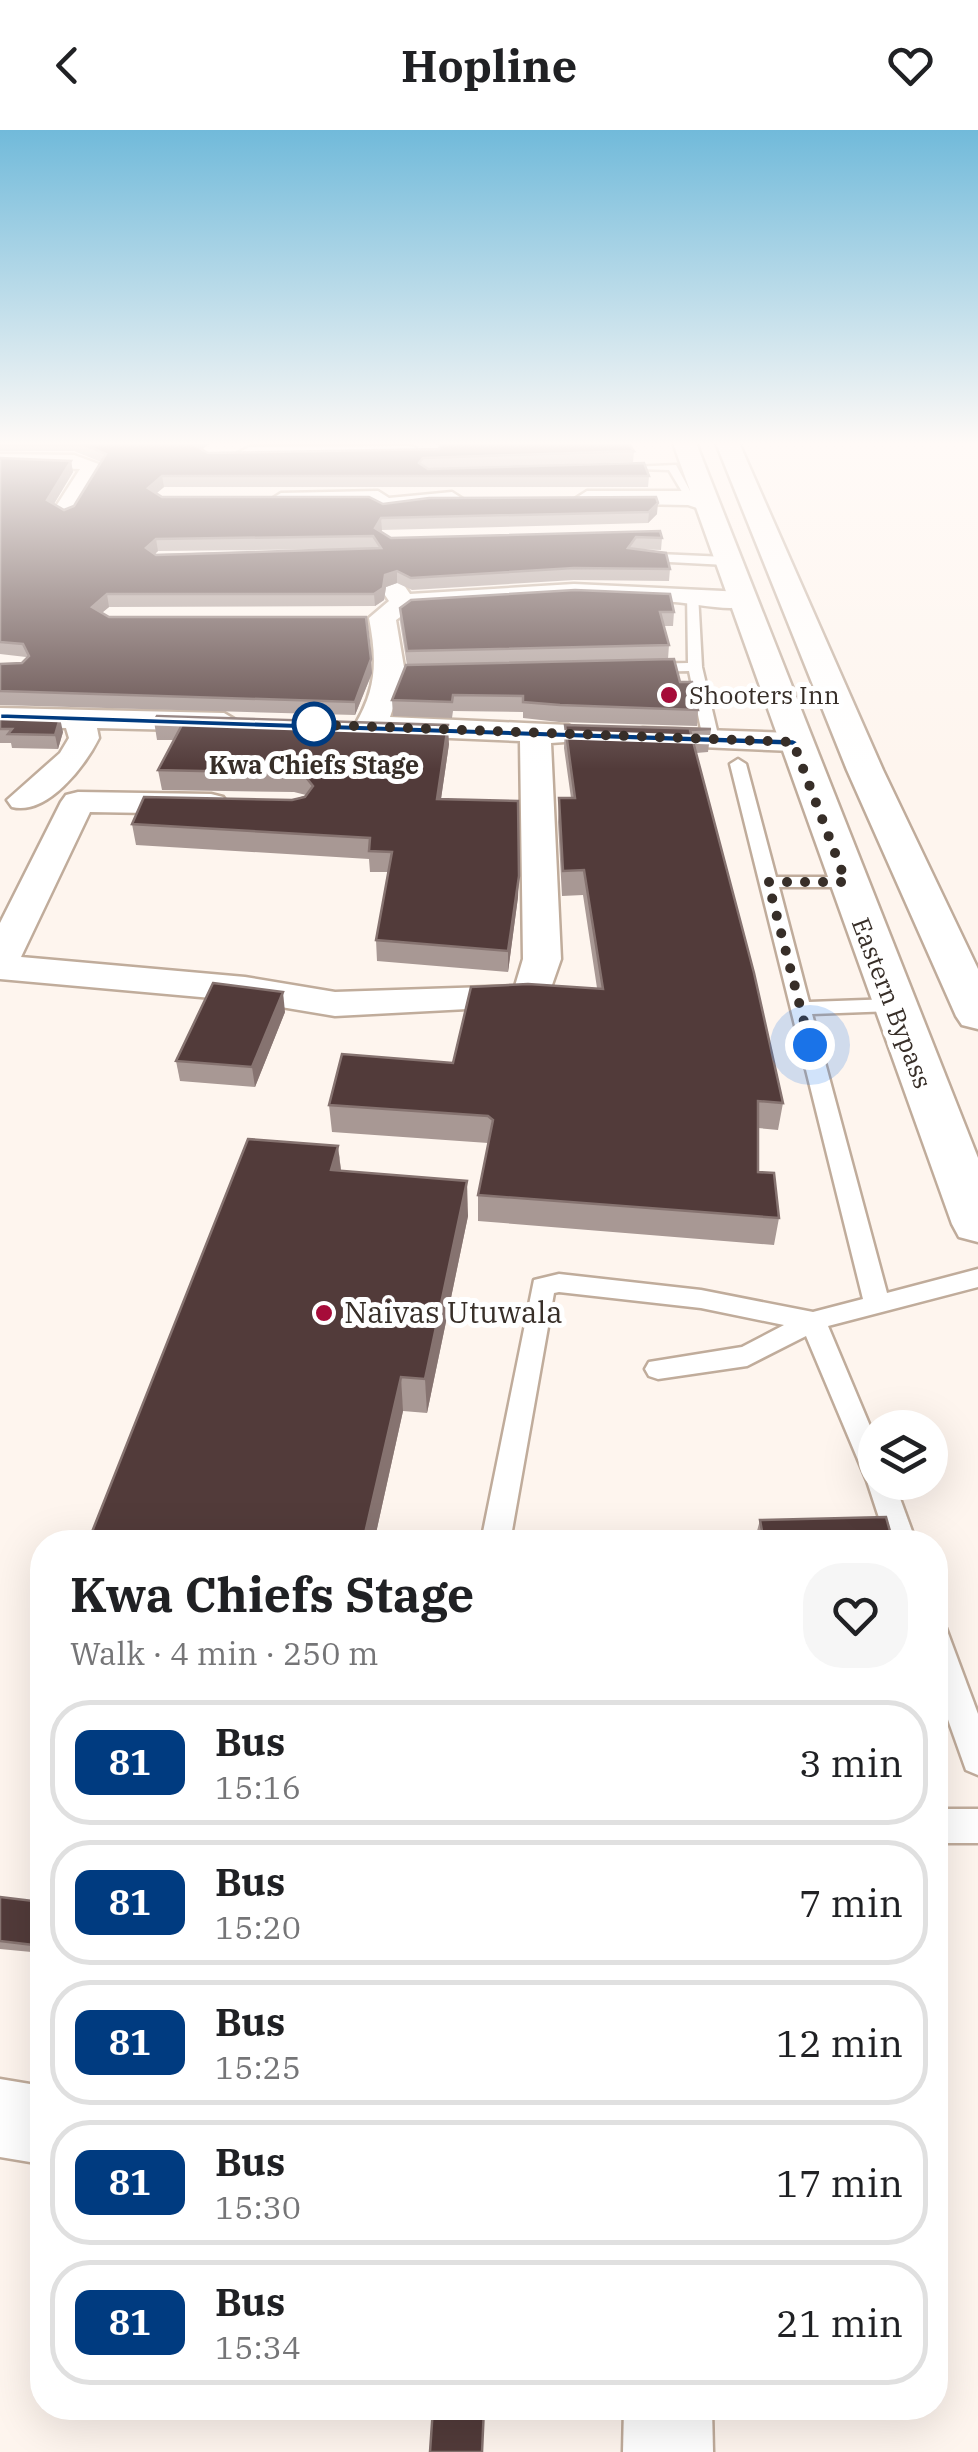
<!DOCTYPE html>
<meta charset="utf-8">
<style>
body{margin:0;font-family:"IBM Plex Serif",serif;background:#f6f6f6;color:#202124;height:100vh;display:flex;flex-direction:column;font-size:38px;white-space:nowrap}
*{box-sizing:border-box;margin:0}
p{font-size:32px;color:#757577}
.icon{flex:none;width:55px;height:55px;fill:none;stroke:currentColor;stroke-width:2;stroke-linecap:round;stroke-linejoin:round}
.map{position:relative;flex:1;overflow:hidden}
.details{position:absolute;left:30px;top:1400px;width:918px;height:890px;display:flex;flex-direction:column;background:#fff;border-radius:40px;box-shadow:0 10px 40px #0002}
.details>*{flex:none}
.badge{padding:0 20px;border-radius:15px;font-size:35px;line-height:65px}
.fabs{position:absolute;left:858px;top:1280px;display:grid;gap:20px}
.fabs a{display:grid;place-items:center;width:90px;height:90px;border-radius:50%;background:#fff;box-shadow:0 10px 40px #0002;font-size:50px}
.you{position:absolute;width:50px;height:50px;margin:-25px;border:8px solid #fff;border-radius:50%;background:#1a73e8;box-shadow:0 0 0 15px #1a73e833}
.map>.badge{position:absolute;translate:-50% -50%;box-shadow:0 0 0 5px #fff}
.round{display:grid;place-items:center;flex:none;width:105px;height:105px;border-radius:40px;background:#f6f6f6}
.headline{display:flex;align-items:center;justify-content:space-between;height:170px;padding:0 40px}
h1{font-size:48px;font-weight:700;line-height:75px}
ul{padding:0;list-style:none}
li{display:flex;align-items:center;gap:30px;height:125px;margin:0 20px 15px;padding:0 20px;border:5px solid #e0e0e0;border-radius:40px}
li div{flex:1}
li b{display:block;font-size:38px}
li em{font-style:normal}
li .badge{min-width:110px;font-weight:700;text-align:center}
header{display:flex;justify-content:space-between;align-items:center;height:130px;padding:0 40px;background:#fff;font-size:45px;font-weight:700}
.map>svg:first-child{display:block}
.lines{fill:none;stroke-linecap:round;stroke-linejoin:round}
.lane-casing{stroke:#c0ac9b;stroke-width:5}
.street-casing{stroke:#c0ac9b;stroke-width:5}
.primary-casing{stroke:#c0ac9b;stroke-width:5}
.lane{fill:#fff;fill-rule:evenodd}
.street{fill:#fff;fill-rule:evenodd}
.primary{fill:#fff;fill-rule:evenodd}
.wall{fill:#a89894;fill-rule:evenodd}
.shaded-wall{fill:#867370}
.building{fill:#523b3a;stroke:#867370;stroke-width:2.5;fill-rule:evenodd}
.line{fill:#003b80;stroke:#fff;stroke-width:2.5}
.walk{stroke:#372e28;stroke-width:10;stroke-dasharray:0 18}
.poi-dot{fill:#a60c39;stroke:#fff;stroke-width:4}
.stop-dot{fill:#fff;stroke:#003b80;stroke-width:5}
.labels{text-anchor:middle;stroke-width:10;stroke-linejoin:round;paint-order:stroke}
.far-poi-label{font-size:25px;fill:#372e28;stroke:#fff;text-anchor:start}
.far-stop-label{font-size:25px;font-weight:bold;fill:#372e28;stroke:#fff}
.far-street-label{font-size:25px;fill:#372e28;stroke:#fff}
.poi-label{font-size:30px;fill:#372e28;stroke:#fff;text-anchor:start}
</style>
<header><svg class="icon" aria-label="back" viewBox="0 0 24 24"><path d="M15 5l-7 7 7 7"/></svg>Hopline<svg class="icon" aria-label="heart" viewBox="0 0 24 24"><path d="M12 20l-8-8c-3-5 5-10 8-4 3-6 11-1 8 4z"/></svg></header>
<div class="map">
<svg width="978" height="2322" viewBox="0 0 978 2322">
<rect width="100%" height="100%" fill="#fef5ee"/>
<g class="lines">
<defs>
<g id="lane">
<polygon points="676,335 695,370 687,370 669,340 608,338"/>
<polygon points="636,423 726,427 732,431 726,435 632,430"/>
<polygon points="687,461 698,464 702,537 719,609 711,614 703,609 689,541 643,542 636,538 643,534 688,533"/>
<polygon points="738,629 746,634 776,747 846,747 855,752 846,757 779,757 809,872 893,869 903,875 893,881 812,884 887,1163 978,1139 978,1157 828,1196 875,1308 875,1352 894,1352 916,1412 887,1412 867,1351 806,1206 747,1236 658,1249 649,1246 645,1239 649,1232 742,1217 784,1195 701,1178 559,1162 554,1163 510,1412 481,1412 534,1150 559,1144 701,1160 813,1182 863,1169 730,634"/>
<polygon points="935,1494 946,1498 978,1584 978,1645 966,1640 935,1553"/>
<rect x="935" y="1679" width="43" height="34"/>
</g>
<g id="street">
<polygon points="409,316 416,318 416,326 249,329 238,323 249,317"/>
<polygon points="0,324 74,325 104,336 73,386 65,388 53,381 80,339 0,336"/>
<path d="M378 361 389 368 452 362 463 369C452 380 383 386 371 375L281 377 270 370 281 363Z"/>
<polygon points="587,361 691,361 717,374 706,381 688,375 579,373 576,368"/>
<path d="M390 445 399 448 410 464 574 454 744 462 757 470C743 486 695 473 675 472 586 466 498 472 410 480L396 490 405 543 390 587 568 595 583 604 579 611 551 613 561 829 545 875 335 886 245 871 0 849V793L61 672 66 665 78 662 211 664 223 667 228 674 223 681 211 684 90 682 21 827 245 847 335 862 515 856 523 829 520 611 379 605 359 601 355 595C377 558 377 530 369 488L389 471 377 453Z"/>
<path d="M0 578 224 583 239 592 224 601 97 598 99 608C85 636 47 686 12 677L7 670 60 623 69 608 66 598 0 596Z"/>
<polygon points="643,598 793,603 809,612 793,621 632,614 628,607 632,600"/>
<polygon points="0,1949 42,1956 42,2034 0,2027"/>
<polygon points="624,2278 712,2278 713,2322 623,2322"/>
</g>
<g id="primary">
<polygon points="673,313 696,313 978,1028 978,1112 959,1107 952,1094"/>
<polygon points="716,313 739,313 883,640 978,839 978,899 962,895 956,886 847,640"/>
</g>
</defs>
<use href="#lane" class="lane-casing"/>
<use href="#street" class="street-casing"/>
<use href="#primary" class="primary-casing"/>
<use href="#lane" class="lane"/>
<use href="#street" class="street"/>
<use href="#primary" class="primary"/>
</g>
<g class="wall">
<path d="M0 313H296L209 314 202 320 208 323 439 319 440 316 434 313H628L634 321 633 332 468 338 649 346 648 357H164L156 364 162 367 383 374 656 367 657 384 648 393 382 400 381 402 391 408 660 401 662 408 661 420 635 419 670 439 669 451 574 450 412 460 397 453 386 457 384 470 375 476 109 477 102 483 109 487 372 543 355 585 0 575V534L22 533 26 529V527L0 524V328L71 331 73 342 54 374 64 380 74 376 101 332 74 321H0ZM347 419 155 424 158 421Z"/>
<polygon points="400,478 674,482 673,496 664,496 669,515 668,529 680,552 698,580 697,596 559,592 523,588 523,582 453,581 452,588 393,586 392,570 407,535 400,492"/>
<polygon points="0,585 63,602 58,619 12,618 11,613 0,613"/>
<polygon points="157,586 449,614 441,669 518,767 508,842 377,831 376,810 388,742 370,742 369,729 136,715 132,694 292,670 306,665 294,662 162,660 158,640 174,610 157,610 154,591"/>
<polygon points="565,595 711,599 708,622 696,623 783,973 778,1000 758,998 758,1042 779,1088 774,1115 478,1091 478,1065 488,1013 332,1002 329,975 453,933 597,858 583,765 562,766 558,692 559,668 571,668 564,618"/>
<polygon points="285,882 255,957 180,951 176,931"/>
<polygon points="338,1016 341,1040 468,1086 427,1283 403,1281 374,1412"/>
<polygon points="760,1390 893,1412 754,1412"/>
<polygon points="0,1767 42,1772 42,1823 0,1819"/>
</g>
<g class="shaded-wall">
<polygon points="194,313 209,313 209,314 194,325"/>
<polygon points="71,331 73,342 49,382 47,370"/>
<polygon points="162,346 164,357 149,369 148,358"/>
<polygon points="658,373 657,384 648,393 649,382"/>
<polygon points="381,388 382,400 375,410 375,398"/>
<polygon points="156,409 158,421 148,430 146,418"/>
<polygon points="397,441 397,453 386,457 384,470 375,476 374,464 385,445"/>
<polygon points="107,464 109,477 94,489 92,477"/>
<polygon points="371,529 372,543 355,585 355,572"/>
<polygon points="60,588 63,602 58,619 55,605"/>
<polygon points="448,595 449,614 438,689 437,669"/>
<polygon points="519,746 518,767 508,842 508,821"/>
<polygon points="283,862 285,882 255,957 252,937"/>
<polygon points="338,1016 342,1050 331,1040"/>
<polygon points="467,1051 468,1086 427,1283 425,1249"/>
<polygon points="401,1247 403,1281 374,1412 363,1412"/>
</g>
<g class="building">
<path d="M80 313H194L193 314 208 323 439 319 441 313H628L634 321 423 328 419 333 428 339 644 333 649 346H162L148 358 162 367H369L383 374 429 368 656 367 658 373 649 382 381 388 375 398 391 408 660 401 662 408 636 407 628 418 666 423 670 439 574 438 411 448 397 441 385 445 383 458 374 464H107L92 477 109 487H366L371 529 355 572 0 561V534L22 533 29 526 23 514 0 512V328L71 331 47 370 64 380 74 376 106 324ZM373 406 381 418 156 425 146 418 156 409Z"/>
<polygon points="575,460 670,464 674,482 660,482 669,515 407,521 400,478 411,470"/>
<polygon points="674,529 680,552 692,552 698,580 560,575 523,572 523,566 453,565 452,572 392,570 406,535"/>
<polygon points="0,585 60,588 55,605 8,604 12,599 0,599"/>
<polygon points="157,586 448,595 437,669 518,671 519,746 508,821 376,810 392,722 369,721 370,708 132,694 144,667 292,670 305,667 313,656 305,646 292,643 158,640 184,591 154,591"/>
<polygon points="565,595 711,599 690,600 754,843 783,973 758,971 758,1042 774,1043 779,1088 478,1065 493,990 488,986 329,975 342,924 453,933 471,857 528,854 603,859 584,740 563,741 559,668 575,668"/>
<polygon points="213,853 283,862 252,937 176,931"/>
<polygon points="248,1009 338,1016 331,1040 467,1051 425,1249 401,1247 363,1412 88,1412"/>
<polygon points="886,1387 893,1412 764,1412 760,1390"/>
<polygon points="0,1767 42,1772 42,1816 0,1811"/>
<polygon points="433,2278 484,2278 482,2322 430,2322"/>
</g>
<linearGradient id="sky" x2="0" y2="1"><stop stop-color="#71bada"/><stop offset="0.49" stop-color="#fffaf7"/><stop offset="1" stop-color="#fffaf7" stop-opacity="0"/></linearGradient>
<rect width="978" height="639" fill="url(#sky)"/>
<polygon class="line" points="0,583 793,609 799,612 793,616 0,589"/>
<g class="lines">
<polyline class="walk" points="314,594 298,594 793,612 846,752 768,752 810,915"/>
</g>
<g class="poi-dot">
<circle cx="669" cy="565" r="10"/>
<circle cx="324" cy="1183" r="10"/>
</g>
<circle class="stop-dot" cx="314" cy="594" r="20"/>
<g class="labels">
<g class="far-poi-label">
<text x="689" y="574">Shooters Inn</text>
</g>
<g class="far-stop-label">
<text x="314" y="644">Kwa Chiefs Stage</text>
</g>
<g class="far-street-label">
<text transform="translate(892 873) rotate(69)" y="9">Eastern Bypass</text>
</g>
<g class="poi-label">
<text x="344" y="1193">Naivas Utuwala</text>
</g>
</g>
</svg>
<div class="fabs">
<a><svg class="icon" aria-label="layers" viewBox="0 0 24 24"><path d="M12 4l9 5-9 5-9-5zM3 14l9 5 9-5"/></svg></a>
</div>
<div class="you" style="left:810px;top:915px"></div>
<section class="details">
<div class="headline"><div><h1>Kwa Chiefs Stage</h1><p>Walk · 4 min · 250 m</p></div><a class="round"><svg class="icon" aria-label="heart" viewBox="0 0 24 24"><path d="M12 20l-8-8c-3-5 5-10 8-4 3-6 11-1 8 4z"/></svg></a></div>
<ul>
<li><span class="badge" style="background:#003b80;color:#fff">81</span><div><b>Bus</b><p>15:16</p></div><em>3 min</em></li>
<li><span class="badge" style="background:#003b80;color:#fff">81</span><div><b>Bus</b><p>15:20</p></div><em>7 min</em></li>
<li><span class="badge" style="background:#003b80;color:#fff">81</span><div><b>Bus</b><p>15:25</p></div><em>12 min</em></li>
<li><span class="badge" style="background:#003b80;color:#fff">81</span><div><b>Bus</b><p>15:30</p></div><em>17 min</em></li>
<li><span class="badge" style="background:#003b80;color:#fff">81</span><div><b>Bus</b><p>15:34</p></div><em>21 min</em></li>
</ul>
</section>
</div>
